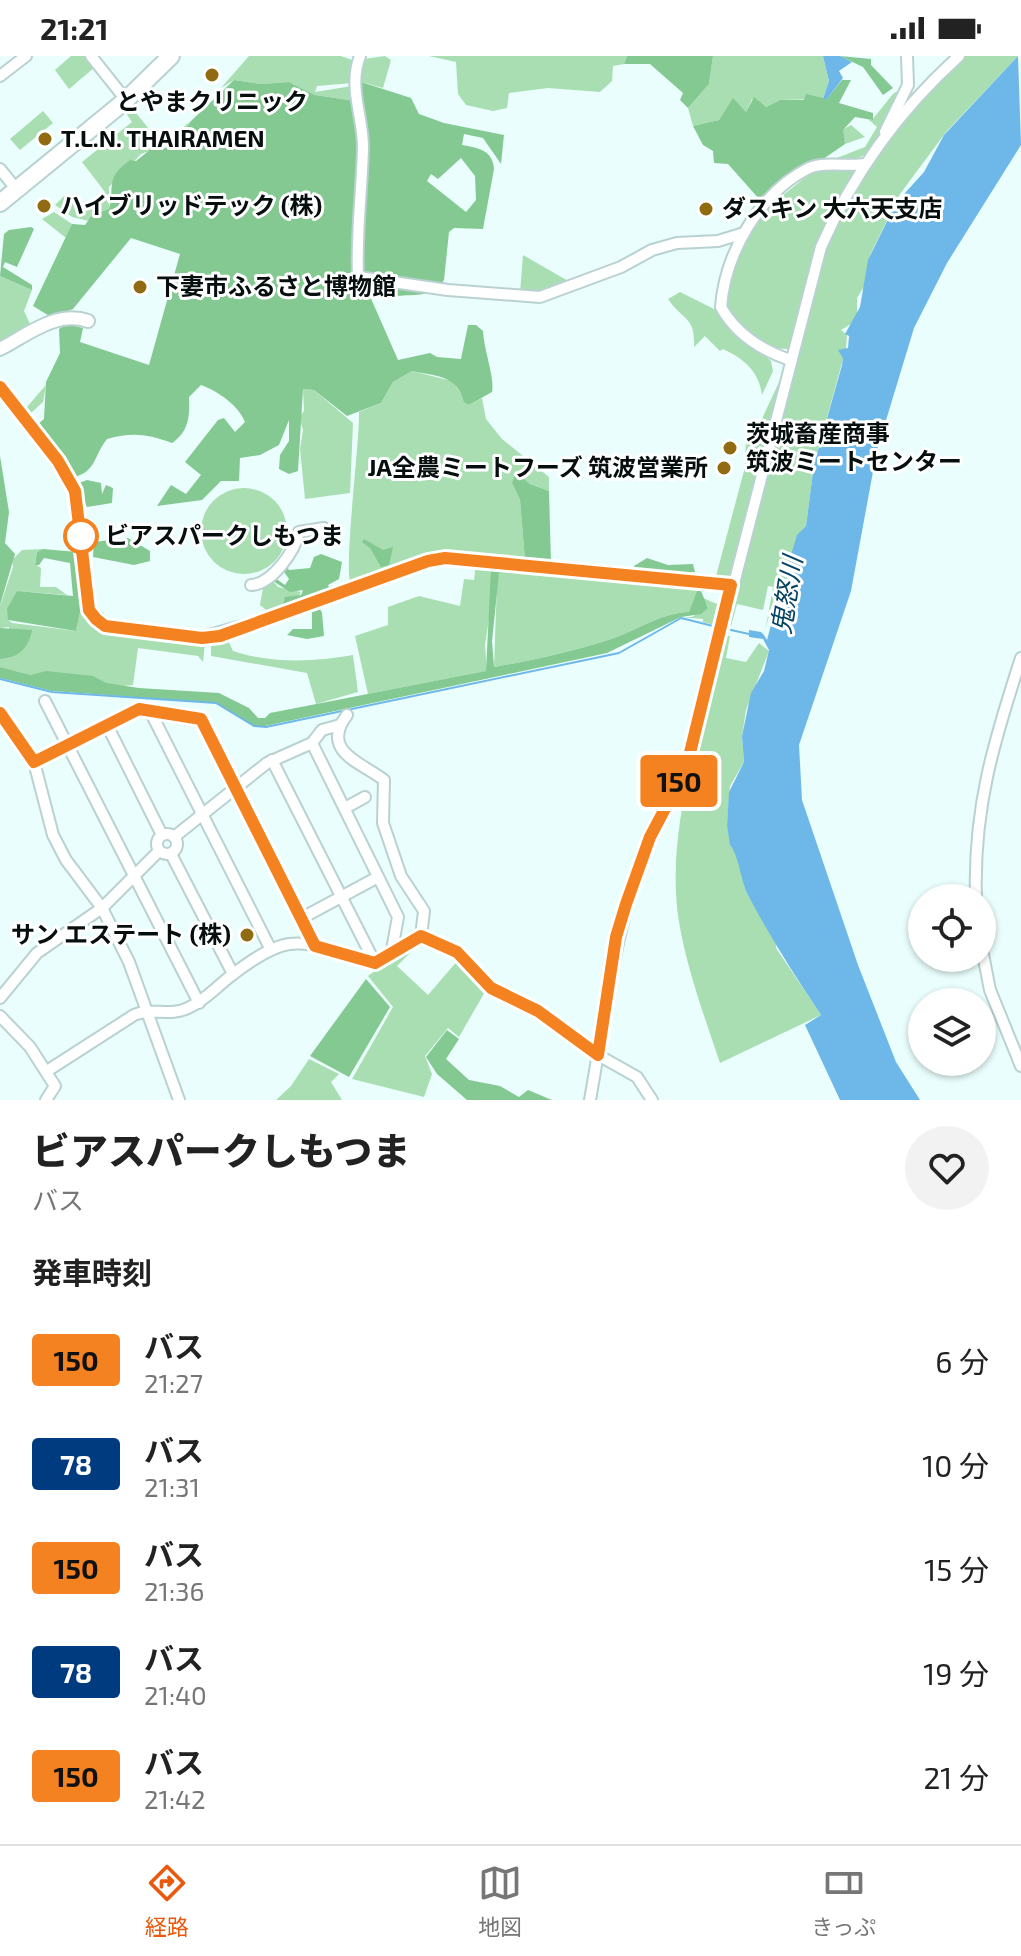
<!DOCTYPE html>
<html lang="ja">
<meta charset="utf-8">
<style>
body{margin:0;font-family:"Exo 2","Noto Sans JP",sans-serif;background:#f2f2f2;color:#222;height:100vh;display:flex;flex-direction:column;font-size:30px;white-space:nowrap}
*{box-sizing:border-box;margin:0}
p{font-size:26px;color:#767676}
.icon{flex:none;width:44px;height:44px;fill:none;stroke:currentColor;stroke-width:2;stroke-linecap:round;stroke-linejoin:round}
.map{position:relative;height:1044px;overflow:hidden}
.side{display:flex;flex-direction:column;background:#fff;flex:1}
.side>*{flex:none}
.badge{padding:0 16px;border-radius:6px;font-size:28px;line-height:52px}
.buttons{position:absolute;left:908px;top:828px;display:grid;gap:16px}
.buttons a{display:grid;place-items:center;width:88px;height:88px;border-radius:50%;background:#fff;box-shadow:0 2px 6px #0004;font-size:40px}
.map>.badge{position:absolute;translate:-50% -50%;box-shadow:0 0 0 4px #fff}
h2{padding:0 32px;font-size:30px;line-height:72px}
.round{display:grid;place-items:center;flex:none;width:84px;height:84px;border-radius:42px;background:#f2f2f2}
.summary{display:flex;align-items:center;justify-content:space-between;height:136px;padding:0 32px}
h1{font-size:38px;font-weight:800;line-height:60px}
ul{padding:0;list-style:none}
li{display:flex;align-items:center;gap:24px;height:104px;padding:0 32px}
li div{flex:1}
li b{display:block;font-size:30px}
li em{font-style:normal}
li .badge{min-width:88px;font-weight:700;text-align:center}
.status{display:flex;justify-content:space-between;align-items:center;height:56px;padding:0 40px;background:#fff;direction:ltr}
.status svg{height:22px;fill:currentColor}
.tab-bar{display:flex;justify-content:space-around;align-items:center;height:112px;border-top:2px solid #e0e0e0;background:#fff;font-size:22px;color:#767676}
.tab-bar a{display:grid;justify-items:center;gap:4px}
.tab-bar .active{color:#ea580c}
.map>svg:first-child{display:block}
.green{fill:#a8deb2}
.forest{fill:#84c892;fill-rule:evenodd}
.water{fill:#6db8e9}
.pier{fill:#eafefd}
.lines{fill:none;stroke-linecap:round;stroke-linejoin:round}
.stream{stroke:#6db8e9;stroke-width:2}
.minor-casing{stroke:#b9d2d1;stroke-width:14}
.tertiary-casing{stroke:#b9d2d1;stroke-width:16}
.primary-casing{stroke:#b9d2d1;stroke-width:20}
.minor{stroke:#fff;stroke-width:10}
.tertiary{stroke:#fff;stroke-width:12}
.primary{stroke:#fff;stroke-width:16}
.line-casing{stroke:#fff;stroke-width:18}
.line{stroke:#f58220;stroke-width:12}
.poi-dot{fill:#906b11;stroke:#fff;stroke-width:3}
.stop-dot{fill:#fff;stroke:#f58220;stroke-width:4}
.labels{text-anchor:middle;stroke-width:6;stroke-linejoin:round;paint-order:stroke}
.poi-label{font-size:24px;font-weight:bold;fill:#060e0e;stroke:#fff;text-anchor:start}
.stop-label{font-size:24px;font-weight:bold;fill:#060e0e;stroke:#fff;text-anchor:start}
.water-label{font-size:26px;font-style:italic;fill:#054464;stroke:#fff}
</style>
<div class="status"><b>21:21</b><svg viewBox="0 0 49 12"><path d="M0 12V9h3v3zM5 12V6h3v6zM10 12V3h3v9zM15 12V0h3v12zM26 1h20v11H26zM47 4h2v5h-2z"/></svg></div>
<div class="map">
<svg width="1021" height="1044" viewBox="0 0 1021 1044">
<rect width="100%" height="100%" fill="#eafefd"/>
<g class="green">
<polygon points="71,0 86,0 95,11 69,33 55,14"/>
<polygon points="249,0 341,0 355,5 352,27 317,30 315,36 352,30 355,45 315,39 289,26 261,28 234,24 221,32"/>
<polygon points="385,0 391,4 383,32 358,25 364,3"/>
<polygon points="429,0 627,0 624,8 613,10 612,25 600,36 548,32 509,37 507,52 493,55 466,49 458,38 456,6"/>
<polygon points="713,0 823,0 829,25 823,43 780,44 766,51 752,43 746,56 733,43 719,64 693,70 688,52 709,28"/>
<polygon points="964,0 1018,0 946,76 900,138 870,199 865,229 857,242 857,258 851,268 841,274 847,279 846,292 814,409 806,470 797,480 786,521 765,576 773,531 768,530 763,554 737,548 731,570 726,569 805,261 830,176 893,76"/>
<path d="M905 30C886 67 878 113 829 105L865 91 877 71 868 63 872 64 893 38Z"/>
<polygon points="132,52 162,89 192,64 177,85 141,98 109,131 109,153 92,159 89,165 72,161 55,149 66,138 81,156 105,136 82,106 132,66 126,57"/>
<polygon points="43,55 53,67 20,94 10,83"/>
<polygon points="851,69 865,81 845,88 842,74"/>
<polygon points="815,114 857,114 818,186 788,293 767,292 739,271 726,254 725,239 746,180 764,154"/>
<polygon points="54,156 72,168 66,182 42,163"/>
<polygon points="523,199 570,226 538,237 520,237"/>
<polygon points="0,220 32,234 24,255 30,268 0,286"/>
<path d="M680 236 716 254 733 274 771 305 773 315 762 339C759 316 745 303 723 293L720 295 705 280 694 291C695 260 685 267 668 243Z"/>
<path d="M412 315 452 325 469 349 482 342 486 363 502 383 549 421V435L530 428 517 417 512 427 520 444 525 504 444 497 413 504 385 519 351 528C343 514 360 386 359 356L381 347 393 326Z"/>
<polygon points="781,322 729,521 715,524 745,411 746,385 753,382"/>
<polygon points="46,329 43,346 30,358 13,341 27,351"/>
<polygon points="303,333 314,334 353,367 350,437 305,443 300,393 303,374 299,361 304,355"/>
<circle cx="244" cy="475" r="43"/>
<polygon points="43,493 37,496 35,508 41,512 40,531 56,531 67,539 17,535 8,564 12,567 76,575 80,555 84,555 102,573 205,586 203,606 198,600 138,592 133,629 122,630 31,619 0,611 0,603 9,602 9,571 0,572 0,550 13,511 12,504 22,494"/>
<polygon points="476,508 497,509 485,589 487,615 368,638 355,580 388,569 388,551 419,540 460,550 464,523 474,524"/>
<path d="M504 515 701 528 689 556C661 557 640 573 614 582 576 595 534 604 494 611L497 527 499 517Z"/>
<polygon points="272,524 278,531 301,536 294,549 270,557 260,549 263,532"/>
<polygon points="703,542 724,551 719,570 703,566 703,563 681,561 692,561 708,551"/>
<path d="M724 579 730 580 726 602 746 606 759 587 769 595 746 654 742 680 744 706 730 730 727 768 747 837 776 886V892L821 959 720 1007C705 962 687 914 679 866 664 773 703 670 724 579Z"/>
<path d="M227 582 233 595C272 608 314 606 353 599L358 636 316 648 307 617 211 600V585Z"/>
<polygon points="419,883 423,884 397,910 428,939 459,903 486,934 459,981 448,972 425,1000 432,1018 424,1041 352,1023 393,951 368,920"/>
<polygon points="309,1003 339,1018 331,1026 342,1044 276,1044 291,1030"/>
</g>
<g class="forest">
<polygon points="627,0 713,0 709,28 688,52 680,44 683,37 650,8 624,8"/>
<polygon points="840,0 871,3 871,9 893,32 883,39 863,11"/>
<path d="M234 24 261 28 289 26 315 39 355 45 358 25 411 42 419 58 444 67 504 79 501 108 483 82 464 78 462 89C478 92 493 94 494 113L483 173 454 172 449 176 444 224C433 242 415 238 397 240L391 235 381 237 373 233 369 238 398 304 430 297 437 301 461 303 468 269H476L483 275C484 295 495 322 492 336L469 349 464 346C457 319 436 320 412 315L393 326 381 347 347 360 314 334 303 333 298 415 289 418 279 413 280 399 289 385V364L279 389 260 399 240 402 239 425H221L202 444 157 450 171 429 186 438 201 419 185 406 218 364 224 362 235 376 245 366C239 350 218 335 201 329L189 341C190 359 189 376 172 387 147 378 133 376 107 383 94 399 96 416 74 421L37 369 44 363 46 326 60 297 59 273 66 268 83 272 80 286 149 309 180 198 131 182 73 253 51 261 33 250 72 168 85 169 92 159 109 153C115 127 105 123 130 104L136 105 151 93 165 92 177 85 192 64ZM461 102 475 120 476 144 466 156 427 125 431 118 438 123Z"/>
<polygon points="842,24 851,24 839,47 873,57 873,64 855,61 843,74 845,88 765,143 760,144 728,108 714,107 713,95 703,89 693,70 719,64 733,42 746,56 754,41 766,51 780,44 804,44 806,38 827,43"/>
<polygon points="31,171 34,173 17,211 5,206 3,211 32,229 32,234 0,220 4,178 9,174"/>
<polygon points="0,400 9,456 5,487 15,498 0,549"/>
<polygon points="516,416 530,428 549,435 551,507 525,504 520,444 512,427"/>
<polygon points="87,424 101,427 102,438 106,429 113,432 112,447 87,451 76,428"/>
<polygon points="128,482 150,495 150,505 134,509 93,501 94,486"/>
<polygon points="364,483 383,494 393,491 389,509 381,511 370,492 362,486"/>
<polygon points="43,493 77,496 84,555 80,556 76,575 8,564 7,553 17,535 73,540 70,507 44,502 39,509 35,509 37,496"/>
<polygon points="321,498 342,506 339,523 328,529 332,537 319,541 315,538 287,552 283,549 285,541 301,539 303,534 290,536 273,525 275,522 285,529 289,523 282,513 286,509 289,514 310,512 314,501"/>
<polygon points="647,502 668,509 693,508 695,516 683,519 635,516 634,510"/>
<path d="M497 509 590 520 499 517 492 585 494 611C534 604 576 595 614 582 640 573 661 557 689 556L699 530 708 552 701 558 681 561 607 597 265 670H254L216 647 52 635 0 622V611L31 619 46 615 93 620 106 627 139 632 219 637 249 652 258 662H265L270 657 486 615 491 514Z"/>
<polygon points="318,549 322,557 324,580 307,583 287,579 293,573 312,573 312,554"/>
<path d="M0 572 32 574C29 592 18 602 0 603Z"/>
<polygon points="366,923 390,951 349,1021 310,1000"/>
<polygon points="447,974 459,983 446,1003 469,1024 500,1030 519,1041 528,1034 552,1044 467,1044 437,1018 426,1001"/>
</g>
<g class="water">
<polygon points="823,0 840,0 852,6 839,15 843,22 827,43 823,43 829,25"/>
<path d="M1018 0 1021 89 947 207 914 272 877 394 851 535 799 689 802 744 858 909 896 1006 920 1044H840L805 969 821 959C795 920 770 881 748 839 741 825 738 797 730 789L727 769 729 736 744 706 742 680 751 637 764 615 769 594 763 583 749 581V574L761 576 766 581 780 535 789 529 785 519 797 479 806 470 814 409 842 309 843 302 838 294 848 292 849 280 845 278 860 251 868 204 896 147 924 116 944 79Z"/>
</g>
<polygon class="pier" points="785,523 790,525 789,529 780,535 767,584 764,579 771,552"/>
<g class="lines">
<g class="stream">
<polyline points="731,574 749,578"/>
<polyline points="0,623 52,636 216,647 254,670 266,671 619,597 681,562 713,570"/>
</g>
<defs>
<g id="minor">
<polyline points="91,0 126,44"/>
<path d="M360 0C348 31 363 60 363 91 362 135 356 177 358 221L448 234 540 241 621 211 652 194 677 187 718 185 744 177"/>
<polyline points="0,20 26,0"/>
<polyline points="885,76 908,29 907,0"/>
<polyline points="0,113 17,134"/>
<path d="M790 304C761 294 736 278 721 251 725 198 759 137 809 112 824 105 848 111 865 108"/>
<path d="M251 529C272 528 295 495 299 476L324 472"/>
<polyline points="256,567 428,505 445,502 731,529"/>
<polyline points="45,645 199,947"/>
<polyline points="150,655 270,892"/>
<polyline points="0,657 34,706 53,779 66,804 102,852 129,906 179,1044"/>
<polyline points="107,669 162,779"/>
<polyline points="312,687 398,861 391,899"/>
<polyline points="272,704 375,907"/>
<polyline points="34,706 139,653 201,663 315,890"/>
<polyline points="345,752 365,741"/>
<circle cx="167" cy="788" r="10"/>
<polyline points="174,781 267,707 312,687 322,674 340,669"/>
<polyline points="171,798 233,918"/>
<path d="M976 842C973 753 994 685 1021 602"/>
<polyline points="302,862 378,821"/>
<polyline points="421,880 457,896 491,932 538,955 598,999 637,1021 652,1044"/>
<polyline points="982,893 990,934 1021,1010"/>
<polyline points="0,942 37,897 102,852 159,795"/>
<polyline points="0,960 30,991 55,1030 46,1044"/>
<path d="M47 1015 134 959C152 951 170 961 188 952 206 944 217 930 232 919 297 869 303 889 375 907L421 880 424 855 401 820 383 767 384 724C363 707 319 696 347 659"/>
<path d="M590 1044C611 927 620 816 686 713L821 191C853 118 899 54 959 0"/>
</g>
<g id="tertiary">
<path d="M0 293C27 279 57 254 88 265"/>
<polyline points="0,331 58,405 75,435 89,554 105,570 202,582 256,567"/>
</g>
<polyline id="primary" points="0,147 126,44 171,0"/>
</defs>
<use href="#minor" class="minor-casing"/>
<use href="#tertiary" class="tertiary-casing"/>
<use href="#primary" class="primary-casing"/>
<use href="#minor" class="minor"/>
<use href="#tertiary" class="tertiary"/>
<use href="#primary" class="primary"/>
</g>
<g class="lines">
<defs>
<polyline id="line" points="0,331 58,405 75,435 89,554 96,563 105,570 202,582 220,580 428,505 445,502 731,529 686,713 650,781 626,848 616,881 598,999 538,955 491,932 457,896 421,880 375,907 315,890 201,663 139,653 34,706 0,657"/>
</defs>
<use href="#line" class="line-casing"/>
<use href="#line" class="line"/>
</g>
<g class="poi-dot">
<circle cx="212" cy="19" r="8"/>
<circle cx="45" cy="83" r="8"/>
<circle cx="44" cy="150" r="8"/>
<circle cx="706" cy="153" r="8"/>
<circle cx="140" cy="231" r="8"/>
<circle cx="730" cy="392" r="8"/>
<circle cx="724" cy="412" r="8"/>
<circle cx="247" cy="879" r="8"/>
</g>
<circle class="stop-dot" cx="81" cy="480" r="16"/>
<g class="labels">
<g class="poi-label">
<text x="212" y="54" text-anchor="middle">とやまクリニック</text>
<text x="61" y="91">T.L.N. THAIRAMEN</text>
<text x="60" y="158">ハイブリッドテック (株)</text>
<text x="722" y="161">ダスキン 大六天支店</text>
<text x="156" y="239">下妻市ふるさと博物館</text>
<text x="746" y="386">茨城畜産商事<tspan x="746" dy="28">筑波ミートセンター</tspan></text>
<text x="708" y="420" text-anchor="end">JA全農ミートフーズ 筑波営業所</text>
<text x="231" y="887" text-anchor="end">サン エステート (株)</text>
</g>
<g class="stop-label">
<text x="105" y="488">ビアスパークしもつま</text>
</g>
<g class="water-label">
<text transform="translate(787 539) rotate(-81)" y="9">鬼怒川</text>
</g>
</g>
</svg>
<div class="buttons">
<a><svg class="icon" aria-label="locate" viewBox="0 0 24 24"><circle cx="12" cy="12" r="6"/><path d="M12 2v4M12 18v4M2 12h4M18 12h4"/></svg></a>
<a><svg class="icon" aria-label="layers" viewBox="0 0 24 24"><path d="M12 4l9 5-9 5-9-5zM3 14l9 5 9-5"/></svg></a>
</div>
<b class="badge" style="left:679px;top:725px;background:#f58220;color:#111">150</b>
</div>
<section class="side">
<div class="summary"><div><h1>ビアスパークしもつま</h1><p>バス</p></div><a class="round"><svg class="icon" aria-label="heart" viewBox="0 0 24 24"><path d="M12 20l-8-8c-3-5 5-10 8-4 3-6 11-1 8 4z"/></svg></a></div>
<h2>発車時刻</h2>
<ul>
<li><span class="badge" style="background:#f58220;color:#111">150</span><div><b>バス</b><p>21:27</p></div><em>6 分</em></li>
<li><span class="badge" style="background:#003b80;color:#fff">78</span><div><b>バス</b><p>21:31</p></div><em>10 分</em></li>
<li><span class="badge" style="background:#f58220;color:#111">150</span><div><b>バス</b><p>21:36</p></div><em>15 分</em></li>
<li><span class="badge" style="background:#003b80;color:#fff">78</span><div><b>バス</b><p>21:40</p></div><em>19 分</em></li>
<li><span class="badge" style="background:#f58220;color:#111">150</span><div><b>バス</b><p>21:42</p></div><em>21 分</em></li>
</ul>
</section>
<nav class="tab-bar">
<a class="active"><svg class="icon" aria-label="directions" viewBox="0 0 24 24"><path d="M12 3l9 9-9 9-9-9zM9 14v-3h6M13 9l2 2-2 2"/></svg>経路</a>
<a><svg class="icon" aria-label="map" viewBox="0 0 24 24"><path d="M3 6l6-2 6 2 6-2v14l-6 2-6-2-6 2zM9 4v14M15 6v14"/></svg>地図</a>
<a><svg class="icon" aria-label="tickets" viewBox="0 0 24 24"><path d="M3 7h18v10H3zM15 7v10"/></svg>きっぷ</a>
</nav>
